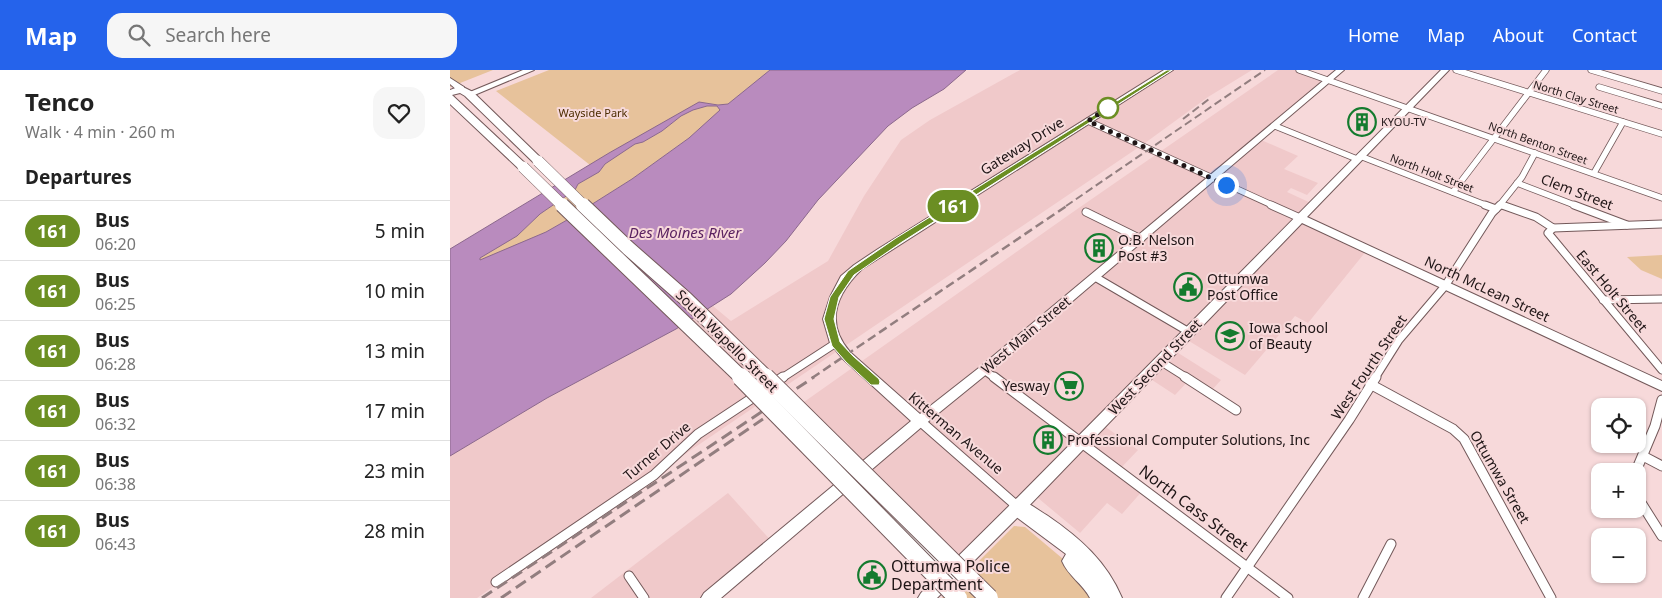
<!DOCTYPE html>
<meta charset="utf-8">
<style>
body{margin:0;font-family:"Noto Sans",sans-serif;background:#f6f6f6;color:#222;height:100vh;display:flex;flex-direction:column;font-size:19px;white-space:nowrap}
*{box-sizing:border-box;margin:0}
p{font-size:16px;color:#767676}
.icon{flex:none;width:28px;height:28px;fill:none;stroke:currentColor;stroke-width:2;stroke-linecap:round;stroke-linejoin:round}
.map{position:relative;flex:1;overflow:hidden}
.details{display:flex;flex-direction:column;background:#fff;width:450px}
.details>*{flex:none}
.badge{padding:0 10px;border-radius:16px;font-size:18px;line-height:32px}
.tools{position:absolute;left:1141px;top:328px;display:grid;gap:10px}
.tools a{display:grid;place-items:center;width:55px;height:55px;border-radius:10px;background:#fff;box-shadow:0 1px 4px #0004;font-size:25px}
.you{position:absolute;width:25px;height:25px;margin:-12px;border:4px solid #fff;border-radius:50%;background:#1a73e8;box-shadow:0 0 0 8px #1a73e833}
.map>.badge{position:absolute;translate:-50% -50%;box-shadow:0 0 0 2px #fff}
h2{padding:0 25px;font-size:19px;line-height:45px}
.round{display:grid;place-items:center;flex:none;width:52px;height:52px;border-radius:15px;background:#f6f6f6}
.headline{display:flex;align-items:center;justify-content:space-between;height:85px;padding:0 25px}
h1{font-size:24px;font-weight:700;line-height:38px}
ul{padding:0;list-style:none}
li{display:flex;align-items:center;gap:15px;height:60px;padding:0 25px;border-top:1px solid #e0e0e0}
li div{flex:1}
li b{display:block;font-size:19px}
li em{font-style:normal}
li .badge{min-width:55px;font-weight:700;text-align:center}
header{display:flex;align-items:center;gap:30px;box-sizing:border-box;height:70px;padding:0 25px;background:#2563eb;color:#fff}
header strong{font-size:24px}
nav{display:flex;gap:28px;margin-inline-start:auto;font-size:18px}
.search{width:350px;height:45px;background:#f6f6f6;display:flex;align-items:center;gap:12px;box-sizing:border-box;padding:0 18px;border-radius:15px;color:#767676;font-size:19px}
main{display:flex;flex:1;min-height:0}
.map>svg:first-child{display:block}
.built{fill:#f0c9ca}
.green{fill:#e7c29b}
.water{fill:#b98bbe;stroke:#8b688c;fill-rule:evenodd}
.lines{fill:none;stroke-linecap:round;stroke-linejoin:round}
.street-far2-casing{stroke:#73595a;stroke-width:7}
.street-far1-casing{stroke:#73595a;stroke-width:9}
.street-casing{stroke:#73595a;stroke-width:11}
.secondary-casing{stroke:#73595a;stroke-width:2}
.primary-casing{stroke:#73595a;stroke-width:2}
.highway-casing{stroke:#73595a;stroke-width:2}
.street-far2{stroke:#fff;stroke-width:5.5}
.street-far1{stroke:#fff;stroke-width:7}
.street{stroke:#fff;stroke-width:9}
.secondary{fill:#fff;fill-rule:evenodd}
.primary{fill:#fff;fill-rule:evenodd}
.highway{fill:#fff;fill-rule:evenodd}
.rail-far2{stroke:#927e7f;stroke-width:2;stroke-dasharray:8 4;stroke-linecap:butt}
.rail-far1{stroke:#927e7f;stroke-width:2.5;stroke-dasharray:9 4.5;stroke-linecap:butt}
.rail{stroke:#927e7f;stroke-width:3;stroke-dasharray:12 6;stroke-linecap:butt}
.highway-bridge-far2-casing{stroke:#73595a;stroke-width:12;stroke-linecap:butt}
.highway-bridge-far1-casing{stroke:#73595a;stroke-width:16;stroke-linecap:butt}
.highway-bridge-casing{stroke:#73595a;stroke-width:20;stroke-linecap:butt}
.highway-bridge-far2{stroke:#fff;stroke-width:11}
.highway-bridge-far1{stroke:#fff;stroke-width:14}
.highway-bridge{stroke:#fff;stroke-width:18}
.line{fill:#6b8e23;stroke:#fff}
.walk{stroke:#1f1516;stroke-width:5;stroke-dasharray:0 9}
.stop-dot{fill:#fff;stroke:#6b8e23;stroke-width:2.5}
.labels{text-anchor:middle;stroke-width:4;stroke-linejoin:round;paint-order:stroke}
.far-street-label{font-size:11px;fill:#1f1516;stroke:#f7d9da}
.far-park-label{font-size:11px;fill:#4c2c00;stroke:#f7d9da}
.far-poi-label{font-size:11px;fill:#1f1516;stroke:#f7d9da;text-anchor:start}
.street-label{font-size:14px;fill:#1f1516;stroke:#f7d9da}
.poi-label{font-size:14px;fill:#1f1516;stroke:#f7d9da;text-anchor:start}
.water-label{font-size:15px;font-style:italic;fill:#5a2261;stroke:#f7d9da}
.near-street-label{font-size:16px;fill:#1f1516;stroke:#f7d9da}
.near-poi-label{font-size:16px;fill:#1f1516;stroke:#f7d9da;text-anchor:start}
</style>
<header>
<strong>Map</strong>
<div class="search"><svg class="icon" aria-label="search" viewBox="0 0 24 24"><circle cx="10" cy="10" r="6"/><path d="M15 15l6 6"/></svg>Search here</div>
<nav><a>Home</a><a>Map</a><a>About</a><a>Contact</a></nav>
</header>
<main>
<section class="details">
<div class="headline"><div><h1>Tenco</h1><p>Walk · 4 min · 260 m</p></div><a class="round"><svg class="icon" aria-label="heart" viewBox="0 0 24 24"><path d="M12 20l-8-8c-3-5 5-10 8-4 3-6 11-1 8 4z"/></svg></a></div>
<h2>Departures</h2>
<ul>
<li><span class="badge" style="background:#6b8e23;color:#fff">161</span><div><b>Bus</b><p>06:20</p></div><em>5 min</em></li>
<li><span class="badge" style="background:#6b8e23;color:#fff">161</span><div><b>Bus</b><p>06:25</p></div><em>10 min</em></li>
<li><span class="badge" style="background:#6b8e23;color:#fff">161</span><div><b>Bus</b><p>06:28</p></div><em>13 min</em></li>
<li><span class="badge" style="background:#6b8e23;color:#fff">161</span><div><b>Bus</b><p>06:32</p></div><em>17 min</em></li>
<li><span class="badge" style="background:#6b8e23;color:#fff">161</span><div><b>Bus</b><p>06:38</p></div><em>23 min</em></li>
<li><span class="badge" style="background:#6b8e23;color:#fff">161</span><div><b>Bus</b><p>06:43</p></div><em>28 min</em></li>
</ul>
</section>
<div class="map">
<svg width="1212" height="528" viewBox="0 0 1212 528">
<rect width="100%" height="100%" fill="#f7d9da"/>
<g class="built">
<polygon points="570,0 802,0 758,27 695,73 204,405 27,528 0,528 0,386 97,328 226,259 263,236 281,251 378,191 414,126 451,70 480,50"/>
<polygon points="828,0 849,0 878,10 809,69 848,86 834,99 868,113 857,125 841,118 837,122 863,134 850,148 917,180 858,253 845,246 795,305 734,268 722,279 771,310 761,321 741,308 725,325 696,306 650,353 688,380 669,400 694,419 672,444 657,433 630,463 582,423 499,504 337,344 623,142"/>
<polygon points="278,423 324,474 266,528 141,528"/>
</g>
<g class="green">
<polygon points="0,0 43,0 0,17"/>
<polygon points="99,0 320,0 278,34 268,35 255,33 140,95 46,21"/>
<polygon points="257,36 267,36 271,40 239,68 218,83 182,109 117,150 96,162 30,191 29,188 67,166 90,144 125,120 128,114 149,102 155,94 185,74 193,72 212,61 231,46 243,40"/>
<polygon points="1212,185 1212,209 1191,200 1177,187"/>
<polygon points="564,456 575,457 625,499 644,528 492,528"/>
</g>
<path class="water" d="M320 0H516L494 19 462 38 438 56 368 130 336 171 315 193 281 224 226 259 97 328 0 386V179L159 83 249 32 268 35 278 34ZM257 36H267L270 40 239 68 182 109 117 150 96 162 30 190V188L67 166 90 144 125 120 128 114 149 102 155 94 185 74 193 72 212 61 231 46 243 40Z"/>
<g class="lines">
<defs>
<g id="street-far2">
<polyline points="849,0 1212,128"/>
<polyline points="1006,0 1212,64"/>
<polyline points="1141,0 1212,21"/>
<polyline points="1149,17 1212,36"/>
<polyline points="638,51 824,136"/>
<polyline points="825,56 907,89"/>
<polyline points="910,86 1038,136"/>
<polyline points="1144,103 1173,52"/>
<polyline points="1067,113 1127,136"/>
<polyline points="1003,122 1096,0"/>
<polyline points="1052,135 1055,136"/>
<polyline points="1049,136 1072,107 1085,83"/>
</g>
<g id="street-far1">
<polyline points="821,135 850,148"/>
<polyline points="1035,135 1046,139"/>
<polyline points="1052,135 1086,147 1103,158 1212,154"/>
<polyline points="1124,135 1177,155"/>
<polyline points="636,142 691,169"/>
<polyline points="1103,158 1098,163 1212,300"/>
<polyline points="645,207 739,262"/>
<polyline points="1153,230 1212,229"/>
<polyline points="710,291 737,308"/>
<polyline points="534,300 545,308"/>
<polyline points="332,308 386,273"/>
<polyline points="925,308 949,270 995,216 1042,143 1050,135"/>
</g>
<g id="street">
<polyline points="544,307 838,528"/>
<polyline points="735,307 786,340"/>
<polyline points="323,314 333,307"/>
<polyline points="920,314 1003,359 1014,369 1101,528"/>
<polyline points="470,351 568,437"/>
<polyline points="1193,386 1212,396"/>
<polyline points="1186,401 1205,356 1212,330"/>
<polyline points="1188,428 1212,466"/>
<polyline points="435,440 499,504"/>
<polyline points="179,506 194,528"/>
<polyline points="46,512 204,405 248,364 307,325"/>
<polyline points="776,528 899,350 926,307"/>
<polyline points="913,528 941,474"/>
</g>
<g id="secondary">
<path d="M714 0H723L412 199C386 224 375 253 400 282L470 344 530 297 886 0H894L538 303 474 355 271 528H251L254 523 461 351 392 288 380 273 373 249 380 227 391 206 404 195 428 179Z"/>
<polygon points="991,0 999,0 857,147 1212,311 1212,321 852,153 573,442 487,528 468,528 471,523 563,432"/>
<polygon points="0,8 14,17 14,21 8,21 0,14"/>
</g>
<polygon id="primary" points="73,0 84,0 22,26 15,24"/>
<g id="highway">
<polygon points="11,16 23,22 92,89 94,91 92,93 84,93 15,26 10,23 2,25 79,97 73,101 69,99 0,34 0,20"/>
<path d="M568 428C579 433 588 440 598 446 630 468 657 492 672 528H640C633 514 618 506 612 491L616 484 561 443 559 437 561 431Z"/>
</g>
</defs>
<use href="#street-far2" class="street-far2-casing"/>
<use href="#street-far1" class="street-far1-casing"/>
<use href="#street" class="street-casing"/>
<use href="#secondary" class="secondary-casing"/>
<use href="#primary" class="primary-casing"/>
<use href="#highway" class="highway-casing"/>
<use href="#street-far2" class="street-far2"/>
<use href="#street-far1" class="street-far1"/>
<use href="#street" class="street"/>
<use href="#secondary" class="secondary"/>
<use href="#primary" class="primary"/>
<use href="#highway" class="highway"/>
<g class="rail-far2">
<polyline points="733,49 759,29"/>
<polyline points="616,136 815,0"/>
</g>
<polyline class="rail-far1" points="362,308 618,135"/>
<g class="rail">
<polyline points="32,528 364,307"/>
<polyline points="51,528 313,349"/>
</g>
<defs>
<g id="highway-bridge-far2">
<polyline points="88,91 134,136"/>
<polyline points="73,97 113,136"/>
</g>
<g id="highway-bridge-far1">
<polyline points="112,135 292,308"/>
<polyline points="133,135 178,178 236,229 317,308"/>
</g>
<g id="highway-bridge">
<polyline points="291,307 508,528"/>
<polyline points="315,307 539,528"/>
</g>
</defs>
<use href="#highway-bridge-far2" class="highway-bridge-far2-casing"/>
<use href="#highway-bridge-far1" class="highway-bridge-far1-casing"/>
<use href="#highway-bridge" class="highway-bridge-casing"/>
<use href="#highway-bridge-far2" class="highway-bridge-far2"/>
<use href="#highway-bridge-far1" class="highway-bridge-far1"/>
<use href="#highway-bridge" class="highway-bridge"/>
</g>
<polygon class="line" points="717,0 722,0 452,172 404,205 389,227 384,249 390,272 403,286 429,309 430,312 429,315 421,315 396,292 382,276 374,249 380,227 398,201 446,168"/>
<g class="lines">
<polyline class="walk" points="658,38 664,34 638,51 776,115"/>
</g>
<defs>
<symbol id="building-ring" viewBox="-11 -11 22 22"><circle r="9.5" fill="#f7d9da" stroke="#147b2e" stroke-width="1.5"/><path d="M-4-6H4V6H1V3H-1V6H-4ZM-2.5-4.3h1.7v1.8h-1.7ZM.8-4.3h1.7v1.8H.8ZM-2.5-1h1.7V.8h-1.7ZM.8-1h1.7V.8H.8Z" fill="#147b2e"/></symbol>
<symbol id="civic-ring" viewBox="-11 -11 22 22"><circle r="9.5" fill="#f7d9da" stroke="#147b2e" stroke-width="1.5"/><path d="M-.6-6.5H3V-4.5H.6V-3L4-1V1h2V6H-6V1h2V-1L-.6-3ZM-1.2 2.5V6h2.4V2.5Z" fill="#147b2e"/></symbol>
<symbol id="school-ring" viewBox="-11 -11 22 22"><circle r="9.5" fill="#f7d9da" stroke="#147b2e" stroke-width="1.5"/><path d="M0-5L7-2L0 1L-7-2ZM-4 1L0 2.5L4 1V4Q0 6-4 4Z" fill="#147b2e"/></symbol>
<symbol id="supermarket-ring" viewBox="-11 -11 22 22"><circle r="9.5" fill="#f7d9da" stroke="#147b2e" stroke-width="1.5"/><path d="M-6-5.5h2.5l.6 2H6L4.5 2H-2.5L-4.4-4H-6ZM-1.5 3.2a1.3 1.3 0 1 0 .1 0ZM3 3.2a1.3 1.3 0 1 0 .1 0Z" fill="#147b2e"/></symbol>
</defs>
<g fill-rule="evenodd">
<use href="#building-ring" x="896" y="36" width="32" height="32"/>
<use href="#building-ring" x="633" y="162" width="32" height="32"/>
<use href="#civic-ring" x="722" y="201" width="32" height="32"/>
<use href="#school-ring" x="764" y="250" width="32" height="32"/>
<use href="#supermarket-ring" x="603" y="300" width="32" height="32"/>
<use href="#building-ring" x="582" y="354" width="32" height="32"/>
<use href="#civic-ring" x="406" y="489" width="32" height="32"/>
</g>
<circle class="stop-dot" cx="658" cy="38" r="10"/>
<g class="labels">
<g class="far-street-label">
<text transform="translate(1126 27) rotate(17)" y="4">North Clay Street</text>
<text transform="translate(1088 73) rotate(20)" y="4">North Benton Street</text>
<text transform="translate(982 103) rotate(21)" y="4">North Holt Street</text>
</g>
<g class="far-park-label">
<text x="143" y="47">Wayside Park</text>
</g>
<g class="far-poi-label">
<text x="931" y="56">KYOU-TV</text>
</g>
<g class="street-label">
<text transform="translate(572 76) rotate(-32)" y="5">Gateway Drive</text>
<text transform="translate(1127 122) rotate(21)" y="5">Clem Street</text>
<text transform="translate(1037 219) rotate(25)" y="5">North McLean Street</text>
<text transform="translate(1162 221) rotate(50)" y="5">East Holt Street</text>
<text transform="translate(576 265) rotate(-40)" y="5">West Main Street</text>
<text transform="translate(277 271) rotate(45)" y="5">South Wapello Street</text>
<text transform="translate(705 297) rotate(-46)" y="5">West Second Street</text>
<text transform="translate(919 297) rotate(-56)" y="5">West Fourth Street</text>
<text transform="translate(506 363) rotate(40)" y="5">Kitterman Avenue</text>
<text transform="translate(207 381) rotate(-40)" y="5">Turner Drive</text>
<text transform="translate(1050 407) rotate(60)" y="5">Ottumwa Street</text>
</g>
<g class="poi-label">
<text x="668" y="175">O.B. Nelson<tspan x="668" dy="16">Post #3</tspan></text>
<text x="757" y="214">Ottumwa<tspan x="757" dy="16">Post Office</tspan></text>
<text x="799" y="263">Iowa School<tspan x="799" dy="16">of Beauty</tspan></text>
<text x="600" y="321" text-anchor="end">Yesway</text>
<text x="617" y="375">Professional Computer Solutions, Inc</text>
</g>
<g class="water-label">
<text x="235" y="168">Des Moines River</text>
</g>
<g class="near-street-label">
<text transform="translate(744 438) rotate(37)" y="6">North Cass Street</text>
</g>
<g class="near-poi-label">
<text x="441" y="502">Ottumwa Police<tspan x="441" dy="18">Department</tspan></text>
</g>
</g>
</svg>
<div class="tools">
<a><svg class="icon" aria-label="locate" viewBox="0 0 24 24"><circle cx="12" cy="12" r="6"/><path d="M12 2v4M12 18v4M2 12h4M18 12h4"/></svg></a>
<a>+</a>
<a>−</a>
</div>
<div class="you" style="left:776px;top:115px"></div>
<b class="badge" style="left:503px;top:136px;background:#6b8e23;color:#fff">161</b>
</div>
</main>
